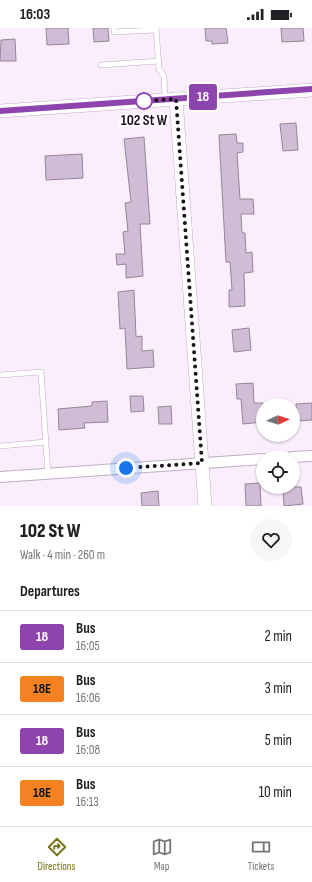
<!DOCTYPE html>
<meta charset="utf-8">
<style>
body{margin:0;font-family:"Sofia Sans Condensed",sans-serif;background:#f6f6f6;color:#202124;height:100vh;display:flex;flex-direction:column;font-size:15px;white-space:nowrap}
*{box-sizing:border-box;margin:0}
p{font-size:13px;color:#757577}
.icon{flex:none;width:22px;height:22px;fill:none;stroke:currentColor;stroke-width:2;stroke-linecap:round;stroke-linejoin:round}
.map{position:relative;height:478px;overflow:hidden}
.side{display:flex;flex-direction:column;background:#fff;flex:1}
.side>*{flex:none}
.badge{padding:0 8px;border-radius:3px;font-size:14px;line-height:26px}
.needle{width:26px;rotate:86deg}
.tools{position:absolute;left:256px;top:370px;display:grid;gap:8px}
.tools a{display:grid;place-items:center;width:44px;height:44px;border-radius:50%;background:#fff;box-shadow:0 1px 3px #0004;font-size:20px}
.you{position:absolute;width:20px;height:20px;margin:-10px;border:3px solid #fff;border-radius:50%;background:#1a73e8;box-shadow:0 0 0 6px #1a73e833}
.map>.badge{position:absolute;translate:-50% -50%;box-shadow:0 0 0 2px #fff}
h2{padding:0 20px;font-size:15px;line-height:36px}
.round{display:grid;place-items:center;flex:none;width:42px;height:42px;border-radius:21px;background:#f6f6f6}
.head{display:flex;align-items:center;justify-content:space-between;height:68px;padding:0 20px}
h1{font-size:19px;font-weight:800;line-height:30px}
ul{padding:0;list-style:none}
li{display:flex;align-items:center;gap:12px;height:52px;padding:0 20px;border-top:1px solid #e0e0e0}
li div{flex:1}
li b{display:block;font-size:15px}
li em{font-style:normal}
li .badge{min-width:44px;font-weight:700;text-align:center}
.status{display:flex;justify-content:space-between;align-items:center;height:28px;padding:0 20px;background:#fff;direction:ltr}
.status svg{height:11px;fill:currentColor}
.menu{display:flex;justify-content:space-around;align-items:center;height:56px;border-top:1px solid #e0e0e0;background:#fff;font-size:11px;color:#757577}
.menu a{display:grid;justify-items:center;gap:2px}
.menu .on{color:#757215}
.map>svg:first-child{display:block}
.building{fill:#d0bdd5;stroke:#96849a}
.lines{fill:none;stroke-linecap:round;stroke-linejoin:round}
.service-casing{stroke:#bfadc4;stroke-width:6}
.minor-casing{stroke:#bfadc4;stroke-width:12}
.tertiary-casing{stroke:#bfadc4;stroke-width:14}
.service{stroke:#fff;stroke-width:5}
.minor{stroke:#fff;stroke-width:10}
.tertiary{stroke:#fff;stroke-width:13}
.line-casing{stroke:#fff;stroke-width:9}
.line{stroke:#8e44ad;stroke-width:6}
.walk{stroke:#1a131b;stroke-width:4;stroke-dasharray:0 7.2}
.stop-dot{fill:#fff;stroke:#8e44ad;stroke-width:2}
.labels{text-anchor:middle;stroke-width:4;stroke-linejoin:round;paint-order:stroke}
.stop-label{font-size:15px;font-weight:bold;fill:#1a131b;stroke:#fff}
</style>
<div class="status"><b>16:03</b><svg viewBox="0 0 49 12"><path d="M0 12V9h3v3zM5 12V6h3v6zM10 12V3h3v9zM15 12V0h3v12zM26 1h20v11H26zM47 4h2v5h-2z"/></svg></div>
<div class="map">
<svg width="312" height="478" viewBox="0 0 312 478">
<rect width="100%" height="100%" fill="#faeefd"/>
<g class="building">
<polygon points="46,0 68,0 69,16 47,17"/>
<polygon points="93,0 108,0 109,13 94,14"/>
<polygon points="205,0 226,0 228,15 212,16 212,13 206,13"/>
<polygon points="281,0 303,0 304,13 282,14"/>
<polygon points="15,11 16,33 0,33 1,12"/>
<polygon points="296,95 298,122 283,123 280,96"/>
<polygon points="236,106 237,115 243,115 243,124 237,125 240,171 253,171 254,186 241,186 242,205 245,205 246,225 252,224 253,244 244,245 245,278 229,279 229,262 232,262 230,234 226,234 219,107"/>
<polygon points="144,109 150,196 140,196 143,248 126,250 126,236 117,237 116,226 125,226 123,204 128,203 125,175 131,174 124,111"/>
<polygon points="82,126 83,150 46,152 45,128"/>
<polygon points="134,262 136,309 142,308 142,323 153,322 154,339 127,341 125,300 120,301 118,264"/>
<polygon points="249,300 251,322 234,324 232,302"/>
<polygon points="253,355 254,375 263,375 263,394 243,396 241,371 237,371 236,356"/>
<polygon points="130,368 143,368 144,383 131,384"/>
<polygon points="107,373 108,394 84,395 85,400 59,402 58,381 92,378 92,374"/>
<polygon points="312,375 312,392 297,393 296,376"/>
<polygon points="171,378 172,396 159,396 158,379"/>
<polygon points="260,455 261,478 246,478 245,456"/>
<polygon points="283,459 301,459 303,476 284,478"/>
<polygon points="158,463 159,478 142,478 141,465"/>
</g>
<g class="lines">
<defs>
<g id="service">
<polyline points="114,0 114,4 156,2"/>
<polyline points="156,0 159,41 164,48 165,71"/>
<polyline points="101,37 159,33"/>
<polyline points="0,347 41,344 48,446"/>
<polyline points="0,418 46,414"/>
</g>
<g id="minor">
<polyline points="291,429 312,428"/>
<polyline points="0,449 263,431"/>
</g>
<g id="tertiary">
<polyline points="176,71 205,478"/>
<polyline points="0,83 312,62"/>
</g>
</defs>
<use href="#service" class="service-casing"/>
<use href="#minor" class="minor-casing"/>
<use href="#tertiary" class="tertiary-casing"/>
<use href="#service" class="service"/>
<use href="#minor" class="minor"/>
<use href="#tertiary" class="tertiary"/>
</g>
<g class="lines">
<defs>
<polyline id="line" points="0,83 312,61"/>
</defs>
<use href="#line" class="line-casing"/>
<use href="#line" class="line"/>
<polyline class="walk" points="126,440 202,435 176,71 144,73"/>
</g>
<circle class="stop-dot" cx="144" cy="73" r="8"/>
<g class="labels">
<g class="stop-label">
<text x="144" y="97">102 St W</text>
</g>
</g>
</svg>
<div class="tools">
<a><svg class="needle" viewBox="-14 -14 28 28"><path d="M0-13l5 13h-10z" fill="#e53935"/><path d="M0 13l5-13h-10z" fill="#757577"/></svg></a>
<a><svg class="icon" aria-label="locate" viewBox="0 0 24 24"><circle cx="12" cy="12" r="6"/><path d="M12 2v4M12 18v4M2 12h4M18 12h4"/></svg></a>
</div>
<div class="you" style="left:126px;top:440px"></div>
<b class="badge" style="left:203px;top:69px;background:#8e44ad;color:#fff">18</b>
</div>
<section class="side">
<div class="head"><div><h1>102 St W</h1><p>Walk · 4 min · 260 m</p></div><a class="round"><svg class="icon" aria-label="heart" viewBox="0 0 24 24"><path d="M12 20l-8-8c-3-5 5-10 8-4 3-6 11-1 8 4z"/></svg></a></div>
<h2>Departures</h2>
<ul>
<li><span class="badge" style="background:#8e44ad;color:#fff">18</span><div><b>Bus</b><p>16:05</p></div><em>2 min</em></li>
<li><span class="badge" style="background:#f58220;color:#111">18E</span><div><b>Bus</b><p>16:06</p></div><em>3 min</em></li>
<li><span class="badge" style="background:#8e44ad;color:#fff">18</span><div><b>Bus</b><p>16:08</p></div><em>5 min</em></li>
<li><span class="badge" style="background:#f58220;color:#111">18E</span><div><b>Bus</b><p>16:13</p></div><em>10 min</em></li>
</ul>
</section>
<nav class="menu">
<a class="on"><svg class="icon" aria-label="directions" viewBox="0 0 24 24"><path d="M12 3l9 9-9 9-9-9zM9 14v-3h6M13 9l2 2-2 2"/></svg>Directions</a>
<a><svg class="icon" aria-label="map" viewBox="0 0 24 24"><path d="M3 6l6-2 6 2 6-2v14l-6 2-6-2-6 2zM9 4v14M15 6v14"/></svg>Map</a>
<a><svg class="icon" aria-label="tickets" viewBox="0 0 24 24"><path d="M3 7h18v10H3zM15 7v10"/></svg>Tickets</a>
</nav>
